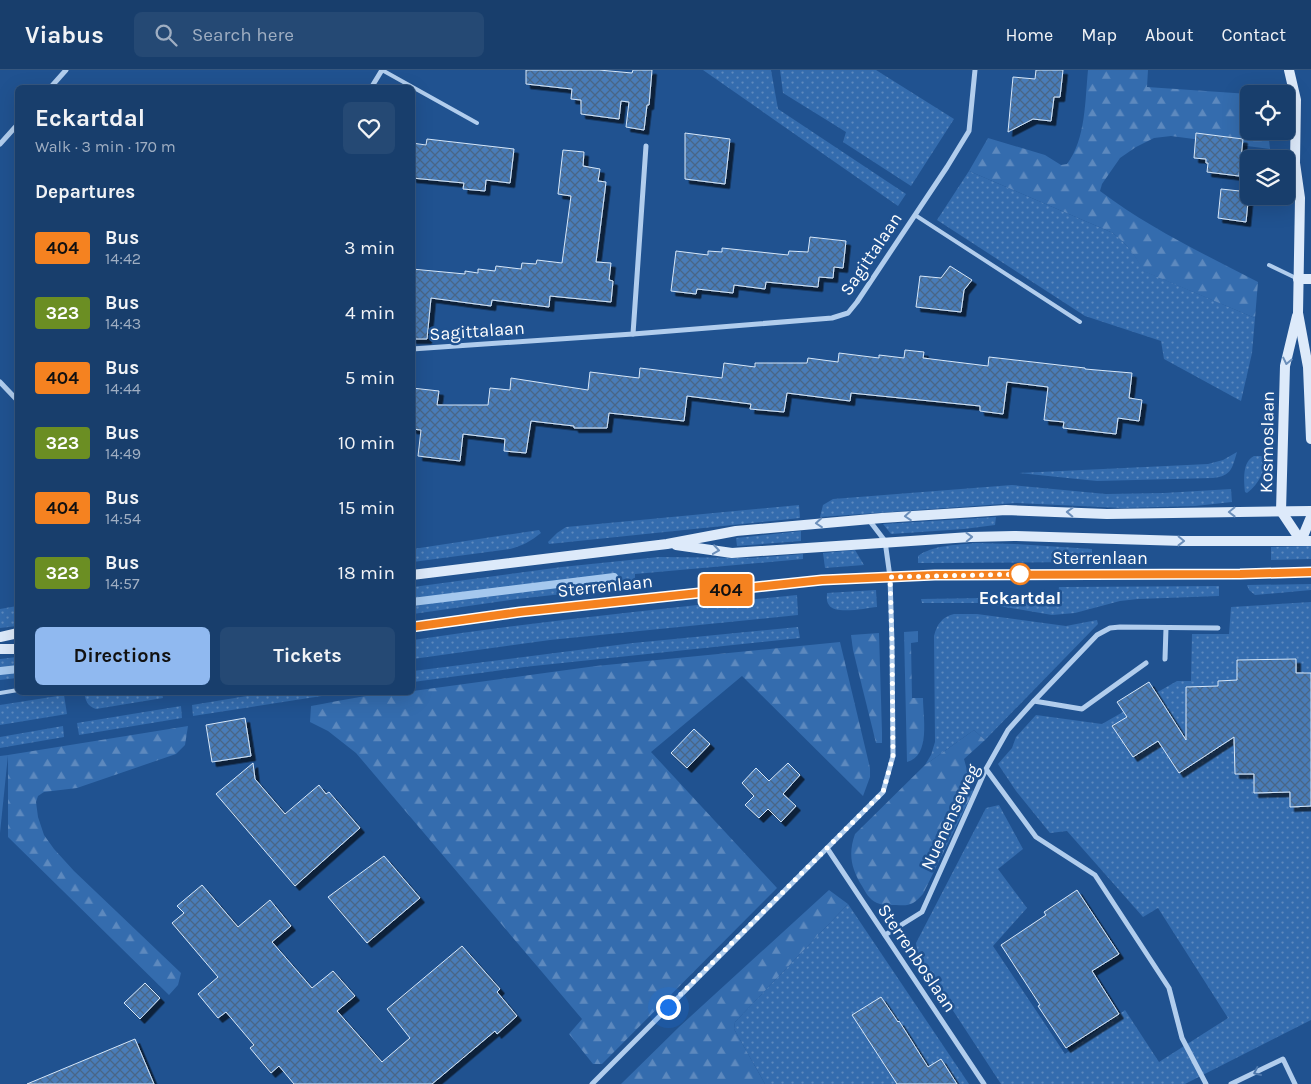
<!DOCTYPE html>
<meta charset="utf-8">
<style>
body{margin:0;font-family:Karla,sans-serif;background:#254974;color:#f1f3f6;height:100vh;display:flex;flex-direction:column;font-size:19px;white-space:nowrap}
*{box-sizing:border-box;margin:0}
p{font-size:16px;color:#9faec2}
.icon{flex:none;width:28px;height:28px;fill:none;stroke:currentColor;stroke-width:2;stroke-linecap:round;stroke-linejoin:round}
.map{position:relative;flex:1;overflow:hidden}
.panel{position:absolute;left:15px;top:15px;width:400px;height:610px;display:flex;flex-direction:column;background:#183e6c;border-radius:8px;box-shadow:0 5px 20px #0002,0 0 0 1px #36577f}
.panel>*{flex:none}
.badge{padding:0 10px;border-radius:4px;font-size:18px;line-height:32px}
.fabs{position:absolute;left:1240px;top:15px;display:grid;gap:10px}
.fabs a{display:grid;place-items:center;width:55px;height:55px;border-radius:8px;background:#183e6c;box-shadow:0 5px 20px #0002,0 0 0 1px #36577f;font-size:25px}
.you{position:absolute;width:25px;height:25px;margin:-12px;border:4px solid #fff;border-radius:50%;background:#1a73e8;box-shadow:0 0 0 8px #1a73e833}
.map>.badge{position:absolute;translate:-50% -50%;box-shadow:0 0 0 2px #fff}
h2{padding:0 20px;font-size:19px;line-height:45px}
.round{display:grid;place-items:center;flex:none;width:52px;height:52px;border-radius:8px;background:#254974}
.headline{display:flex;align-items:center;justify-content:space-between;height:85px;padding:0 20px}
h1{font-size:24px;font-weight:700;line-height:38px}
.cta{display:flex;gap:10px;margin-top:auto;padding:10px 20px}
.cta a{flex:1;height:58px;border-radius:8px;background:#90b9f0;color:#111;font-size:20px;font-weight:700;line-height:58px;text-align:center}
.cta a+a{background:#254974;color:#f1f3f6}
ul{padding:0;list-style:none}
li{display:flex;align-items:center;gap:15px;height:65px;padding:0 20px}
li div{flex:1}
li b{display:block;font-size:19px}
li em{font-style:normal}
li .badge{min-width:55px;font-weight:700;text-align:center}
header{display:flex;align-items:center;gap:30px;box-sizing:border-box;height:70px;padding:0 25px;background:#183e6c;border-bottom:1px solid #36577f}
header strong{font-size:24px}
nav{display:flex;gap:28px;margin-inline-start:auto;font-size:18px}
.search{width:350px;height:45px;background:#254974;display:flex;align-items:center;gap:12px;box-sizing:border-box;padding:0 18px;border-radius:8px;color:#9faec2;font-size:19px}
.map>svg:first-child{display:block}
.grass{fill:url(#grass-dots)}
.forest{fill:url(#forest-firs)}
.garden{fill:#346cae}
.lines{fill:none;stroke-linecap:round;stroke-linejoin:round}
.stream{stroke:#a5c8ee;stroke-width:8}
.building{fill:url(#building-cross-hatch);stroke:#d6e7f9;filter:url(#shadow)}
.lane{stroke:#b1cded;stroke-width:4}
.street{stroke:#b1cded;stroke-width:5}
.secondary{stroke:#ddeafa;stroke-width:10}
.oneway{stroke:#6c8fba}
.oneway2{stroke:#4c77ac}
.line-casing{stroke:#fff;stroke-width:11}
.line{stroke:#f58220;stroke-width:8}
.walk{stroke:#fff;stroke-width:5;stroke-dasharray:0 9}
.stop-dot{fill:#fff;stroke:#f58220;stroke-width:2.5}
.labels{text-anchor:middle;stroke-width:5;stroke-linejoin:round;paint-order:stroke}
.street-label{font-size:18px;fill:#fff;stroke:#205290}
.stop-label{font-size:18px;font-weight:bold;fill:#fff;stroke:#205290}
</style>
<header>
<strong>Viabus</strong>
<div class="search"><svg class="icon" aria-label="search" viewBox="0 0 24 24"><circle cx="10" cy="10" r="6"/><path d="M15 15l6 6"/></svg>Search here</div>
<nav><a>Home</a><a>Map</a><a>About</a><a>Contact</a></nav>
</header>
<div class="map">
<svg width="1311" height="1014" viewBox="0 0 1311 1014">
<defs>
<pattern id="grass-dots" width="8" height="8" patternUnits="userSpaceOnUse" patternTransform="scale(1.25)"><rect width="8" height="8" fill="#346cae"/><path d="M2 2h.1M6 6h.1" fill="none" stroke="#5d89be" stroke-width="1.8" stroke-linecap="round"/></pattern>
<pattern id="forest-firs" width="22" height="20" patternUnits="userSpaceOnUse" patternTransform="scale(1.25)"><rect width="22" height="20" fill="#346cae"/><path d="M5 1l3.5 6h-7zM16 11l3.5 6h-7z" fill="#5d89be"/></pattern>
<pattern id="building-cross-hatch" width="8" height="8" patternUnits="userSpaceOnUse" patternTransform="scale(1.25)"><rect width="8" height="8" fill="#497cb8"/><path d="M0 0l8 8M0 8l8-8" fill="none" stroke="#4a6687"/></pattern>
<filter id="shadow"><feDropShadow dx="4.5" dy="4.5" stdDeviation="0" flood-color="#0009"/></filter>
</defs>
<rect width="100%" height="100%" fill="#205290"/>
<g class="grass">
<polygon points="703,0 771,0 778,39 906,124 898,136"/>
<polygon points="780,0 876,0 954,49 911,116 843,72 846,62 783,23"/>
<path d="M969 101 1113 163C1127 174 1136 186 1144 201L1255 248 1252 283 1241 331 1164 289 1161 271 1085 246 937 150Z"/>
<path d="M1237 382C1232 398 1232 406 1213 408L1097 411 1019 403 1208 394 1223 390Z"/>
<path d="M1254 386H1266C1264 402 1260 413 1247 423L1245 422C1244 410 1242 392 1254 386Z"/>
<polygon points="1012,415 1106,424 1164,423 1231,419 1232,432 1195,436 1122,438 1016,433 820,447 823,435 833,429"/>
<polygon points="799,435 800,448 549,474 548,472 557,463 566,457"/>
<polygon points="996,447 995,455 964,459 891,464 883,454"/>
<path d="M539 460 541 463C531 471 522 476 510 479L413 492V479Z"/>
<polygon points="801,461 801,471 737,476 736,468"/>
<path d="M976 473 1015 474 1092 479V492L918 493V486C933 475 957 475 976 473Z"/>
<polygon points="1311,476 1311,489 1271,490 1271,477"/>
<polygon points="855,480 864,495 825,498 823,483"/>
<polygon points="803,484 803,489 635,504 635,516 517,529 413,544 413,517 562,497 659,487 752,488"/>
<polygon points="1311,514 1311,520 1255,525 1249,520 1247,515"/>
<polygon points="1219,516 1219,526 1138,529 1120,531 1075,543 1052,545 982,533 922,533 921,529 1058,527 1059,517"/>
<path d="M876 520 877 537C866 538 835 545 829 535 826 531 827 527 827 523Z"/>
<path d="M797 525 798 545 550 570 413 589V570C540 551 668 538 797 525Z"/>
<polygon points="1311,532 1311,950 1185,1014 1001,1014 918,887 916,873 986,738 999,735 1023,779 998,799 1027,838 993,876 1065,984 1125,940 1159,992 1228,948 1158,838 1143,847 1067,761 1050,763 1016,721 998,694 1012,678 1016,667 1036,645 1102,654 1177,611 1191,611 1192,564 1229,564 1231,537"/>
<polygon points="17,536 17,556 0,558 0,539"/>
<path d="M954 544H977L1066 556 1097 550 1098 554 985 670 974 660 925 695 931 685 935 672 934 566C937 554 942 547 954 544Z"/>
<polygon points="798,557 800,568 524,597 413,612 413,601 633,573"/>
<polygon points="17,587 17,608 0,610 0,589"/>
<polygon points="272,622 341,623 193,646 192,635"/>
<path d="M84 623H162L163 628 96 639C87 636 86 631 84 623Z"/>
<polygon points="64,625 67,644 0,655 0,635"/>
<polygon points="181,636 182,648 79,665 77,653"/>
<polygon points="63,656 64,667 0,678 0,667"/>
<polygon points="848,834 969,1014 765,1014 734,959 735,952"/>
</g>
<g class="forest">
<path d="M1088 0H1148L1147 17 1249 24V61H1268L1270 79 1171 66 1154 68 1136 77 1120 88 1102 114 1100 121C1149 158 1204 184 1258 212L1255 248 1143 201C1136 186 1127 174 1113 163L969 101 988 68 1045 85 1061 95 1067 94C1086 69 1085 30 1088 0Z"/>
<path d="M918 561V572L911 573 912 628H923C923 647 931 686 907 692L904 562Z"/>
<polygon points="879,563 882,663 882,673 876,673 853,580 851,565"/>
<path d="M840 572 870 698V707L863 726 742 606 651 682 777 818 602 994H593L569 964 582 949 356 683 328 661 310 652 311 636C344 630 379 622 412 622L413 621 596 596Z"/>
<polygon points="188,656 185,675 176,684 77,718 44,722 38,726 36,732 38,747 44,765 54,779 74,801 181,903 178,915 169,925 8,767 8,685"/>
<path d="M974 660 985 670 964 689 973 722 923 824C913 835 910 836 896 835 889 835 884 836 877 833 869 829 866 823 862 816 851 798 848 784 855 764L925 695Z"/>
<polygon points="829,820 848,834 735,952 734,959 765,1014 621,1014 679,957"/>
</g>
<polygon class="garden" points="8,685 0,763 0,686"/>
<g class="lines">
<g class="stream">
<polyline points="412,532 614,507"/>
<polyline points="0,601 18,599"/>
</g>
</g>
<g class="building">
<polygon points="526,0 599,0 632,3 633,0 652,0 649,35 647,35 644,60 626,57 629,32 621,31 619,49 581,44 581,30 571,29 572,19 526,14"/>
<polygon points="1036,0 1063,0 1060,27 1054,27 1051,51 1033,49 1008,62 1013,7 1035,9"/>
<polygon points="685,63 730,69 725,114 685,109"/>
<polygon points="1196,63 1243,69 1239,106 1207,102 1208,93 1206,93 1206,89 1194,88"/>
<polygon points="427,69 514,79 510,113 486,110 485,121 463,119 464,113 412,108 412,73 426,75"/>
<polygon points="563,80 584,82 583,96 600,99 598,111 606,112 596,192 611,193 609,210 613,211 611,232 550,226 549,237 492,230 491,236 431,228 427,269 412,269 412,199 465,204 465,201 478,203 478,199 495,201 496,196 521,199 522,193 536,194 537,190 562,193 571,126 558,124"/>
<polygon points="1221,119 1249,122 1246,152 1218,148"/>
<polygon points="810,167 846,171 843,198 834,197 833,208 819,207 818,217 766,212 765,219 734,215 733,223 697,219 696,224 671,221 676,181 708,185 708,181 722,182 722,178 788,185 789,181 808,182"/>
<polygon points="950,196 972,210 964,220 961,242 916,237 920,206 941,208"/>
<polygon points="905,280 924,282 923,288 988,296 989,287 1085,298 1085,299 1132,303 1129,328 1142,330 1139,351 1118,348 1116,364 1063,358 1064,352 1044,350 1048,317 1007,312 1003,344 980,341 980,336 851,323 850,331 787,323 784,342 750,339 751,334 687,326 684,351 609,343 607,358 574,358 574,356 531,351 526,383 504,381 505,369 463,364 460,391 418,386 421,360 412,359 412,318 439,321 437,335 488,335 490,318 510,320 511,308 588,320 590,302 639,308 640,298 722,308 724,293 755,297 755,293 807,293 808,288 838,292 839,283 879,288 879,285 904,288"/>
<polygon points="1296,589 1296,603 1311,603 1311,736 1290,737 1290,722 1254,723 1254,704 1235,704 1234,667 1179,703 1158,671 1133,687 1112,656 1127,647 1117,632 1149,612 1186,670 1186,617 1218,616 1218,611 1237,610 1237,590"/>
<polygon points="245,648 251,686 212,692 206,655"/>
<polygon points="694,659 710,674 687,698 671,683"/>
<polygon points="253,693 255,709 285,744 319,715 326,724 329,722 360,758 295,816 216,724"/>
<polygon points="788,693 800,705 783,724 796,736 781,752 768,739 759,748 745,735 754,726 742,713 756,698 769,711"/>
<polygon points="384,786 420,828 367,873 328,827"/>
<polygon points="202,815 238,857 270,830 291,856 272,872 312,918 333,901 355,926 337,941 382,992 410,968 387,939 462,876 500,919 497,922 517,946 497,964 495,961 432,1014 294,1014 279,996 271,1003 250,978 254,975 226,942 218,948 198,924 218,907 172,853 184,843 177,836"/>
<polygon points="1077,820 1119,884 1092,901 1119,944 1066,978 1038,936 1040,935 1001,875 1046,845 1044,842"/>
<polygon points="145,913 160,928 140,949 124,933"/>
<polygon points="881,927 898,952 899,951 928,997 941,989 957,1014 897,1014 852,945"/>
<polygon points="135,969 154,1014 27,1014"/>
</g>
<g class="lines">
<g class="lane">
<polyline points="382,0 477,53"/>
<polyline points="915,145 1080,252"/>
<polyline points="1269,195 1298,209"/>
<polyline points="412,557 520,542 822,510 935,505 1240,504 1311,502"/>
<polyline points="0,623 18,620"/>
</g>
<g class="street">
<polyline points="50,18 66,0"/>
<polyline points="371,18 382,0"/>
<polyline points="0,74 18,54"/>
<polyline points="633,264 646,76"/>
<polyline points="412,279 633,264 832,248 848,243 857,232 947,97 969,61 975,0"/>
<polyline points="0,312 18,331"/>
<polyline points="1165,589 1166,558"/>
<polyline points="1034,631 1082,639 1146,593"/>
<polyline points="986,699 1036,767 1095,805 1169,918 1182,968 1206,1014"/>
<polyline points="827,778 984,1014"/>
<polyline points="885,865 922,842 986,699 1008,660 1034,631 1097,565 1110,558 1120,557 1218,558"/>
<polyline points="592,1014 883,722 893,686 892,573 890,507 885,471 869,450"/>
<polyline points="1231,1014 1283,989 1295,1014"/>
</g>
<g class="secondary">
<polyline points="1289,0 1296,30 1295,93 1300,128 1298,243 1308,297 1311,369"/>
<polyline points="1298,209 1311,209"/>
<polyline points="1297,246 1285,296 1281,441 1301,471"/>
<polyline points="1301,471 1311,447"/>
<polyline points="676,475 732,483 970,467 1014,466 1183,471 1311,471"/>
<polyline points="412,505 667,474 736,461 882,448 1006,440 1107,444 1311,441"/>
<polyline points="0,567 18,563"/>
<polyline points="0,579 18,579"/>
</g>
</g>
<defs><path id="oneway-chevron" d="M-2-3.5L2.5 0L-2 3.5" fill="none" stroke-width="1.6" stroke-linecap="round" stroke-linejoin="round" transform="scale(1.25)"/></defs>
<g class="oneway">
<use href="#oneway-chevron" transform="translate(1287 291) rotate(102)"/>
<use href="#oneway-chevron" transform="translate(1070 442) rotate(-178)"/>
<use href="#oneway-chevron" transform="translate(1232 442) rotate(179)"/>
<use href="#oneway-chevron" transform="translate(908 446) rotate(176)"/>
<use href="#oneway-chevron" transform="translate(819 453) rotate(175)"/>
<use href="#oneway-chevron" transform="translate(969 467) rotate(-2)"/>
<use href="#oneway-chevron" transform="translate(1181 471) rotate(1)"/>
<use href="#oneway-chevron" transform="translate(716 480) rotate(8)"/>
</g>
<use class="oneway2" href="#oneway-chevron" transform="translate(1257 1002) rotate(155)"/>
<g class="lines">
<defs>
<polyline id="line" points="412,557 520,542 822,510 935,505 1240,504 1311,502"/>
</defs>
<use href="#line" class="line-casing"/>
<use href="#line" class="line"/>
<polyline class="walk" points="668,937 883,722 893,686 892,573 890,507 1027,504 1020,504"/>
</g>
<circle class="stop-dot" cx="1020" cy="504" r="10"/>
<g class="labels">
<g class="street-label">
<text transform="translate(871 184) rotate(-56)" y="6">Sagittalaan</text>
<text transform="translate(477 261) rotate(-4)" y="6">Sagittalaan</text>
<text transform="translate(1267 372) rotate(-89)" y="6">Kosmoslaan</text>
<text x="1100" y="494">Sterrenlaan</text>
<text transform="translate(605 516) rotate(-6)" y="6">Sterrenlaan</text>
<text transform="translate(950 747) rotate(-65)" y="6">Nuenenseweg</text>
<text transform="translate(917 888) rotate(56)" y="6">Sterrenboslaan</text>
</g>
<g class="stop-label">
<text x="1020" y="534">Eckartdal</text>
</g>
</g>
</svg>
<div class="fabs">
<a><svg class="icon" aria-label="locate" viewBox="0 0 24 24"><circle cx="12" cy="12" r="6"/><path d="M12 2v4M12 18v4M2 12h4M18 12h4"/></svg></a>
<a><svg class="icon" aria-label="layers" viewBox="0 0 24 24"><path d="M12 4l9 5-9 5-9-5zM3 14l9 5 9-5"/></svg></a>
</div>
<div class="you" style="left:668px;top:937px"></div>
<b class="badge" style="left:726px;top:520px;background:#f58220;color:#111">404</b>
<section class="panel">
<div class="headline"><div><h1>Eckartdal</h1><p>Walk · 3 min · 170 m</p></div><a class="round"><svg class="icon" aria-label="heart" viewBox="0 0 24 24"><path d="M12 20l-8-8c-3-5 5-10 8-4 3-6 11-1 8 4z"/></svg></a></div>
<h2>Departures</h2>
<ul>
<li><span class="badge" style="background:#f58220;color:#111">404</span><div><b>Bus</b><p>14:42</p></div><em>3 min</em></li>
<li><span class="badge" style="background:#6b8e23;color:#fff">323</span><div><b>Bus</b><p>14:43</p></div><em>4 min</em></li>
<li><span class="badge" style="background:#f58220;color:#111">404</span><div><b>Bus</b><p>14:44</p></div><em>5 min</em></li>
<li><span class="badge" style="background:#6b8e23;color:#fff">323</span><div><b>Bus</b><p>14:49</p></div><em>10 min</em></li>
<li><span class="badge" style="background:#f58220;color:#111">404</span><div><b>Bus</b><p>14:54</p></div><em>15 min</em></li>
<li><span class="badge" style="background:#6b8e23;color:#fff">323</span><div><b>Bus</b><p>14:57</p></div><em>18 min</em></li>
</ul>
<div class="cta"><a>Directions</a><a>Tickets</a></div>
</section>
</div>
